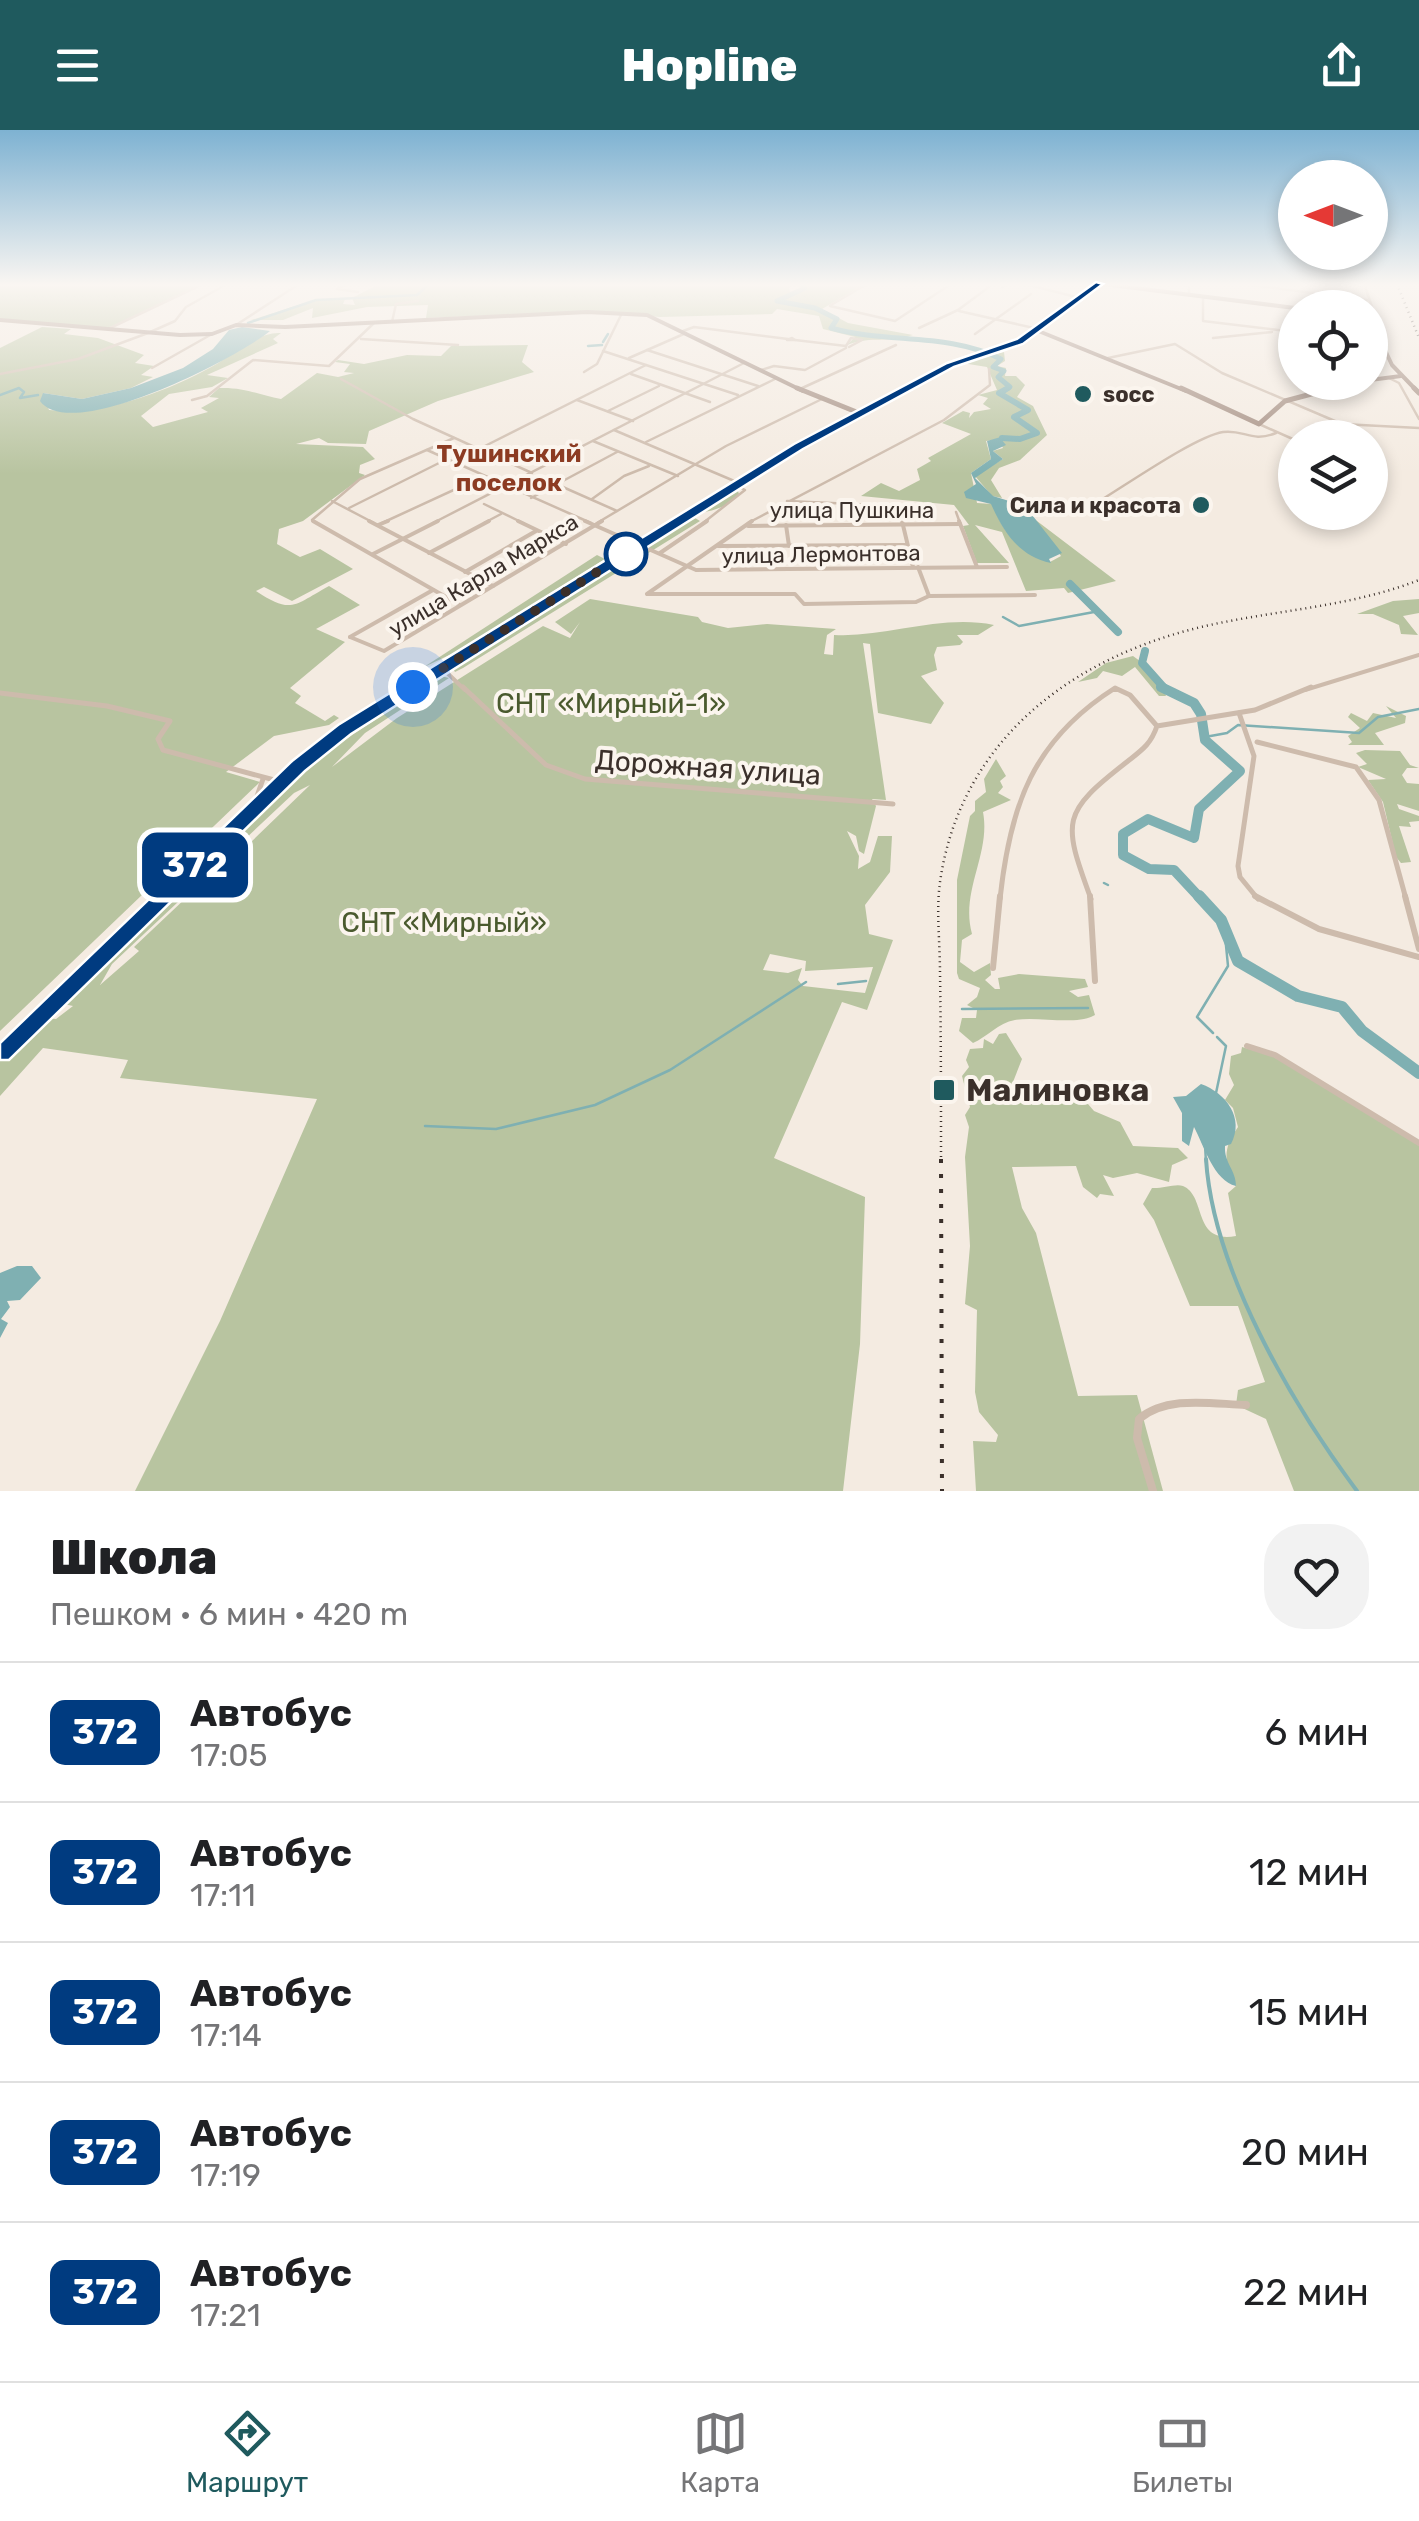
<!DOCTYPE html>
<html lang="ru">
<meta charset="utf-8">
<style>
body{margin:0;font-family:Rubik,sans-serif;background:#f2f2f2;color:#202124;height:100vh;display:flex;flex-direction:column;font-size:38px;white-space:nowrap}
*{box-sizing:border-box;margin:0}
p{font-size:32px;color:#757577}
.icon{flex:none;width:55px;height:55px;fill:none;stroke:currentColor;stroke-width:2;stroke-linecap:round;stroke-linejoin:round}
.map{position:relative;height:1361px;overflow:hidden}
.sheet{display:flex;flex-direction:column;background:#fff;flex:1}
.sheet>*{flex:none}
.badge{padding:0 20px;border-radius:15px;font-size:35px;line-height:65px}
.needle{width:65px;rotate:270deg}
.buttons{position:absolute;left:1278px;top:30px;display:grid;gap:20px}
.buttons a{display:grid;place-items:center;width:110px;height:110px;border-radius:50%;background:#fff;box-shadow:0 5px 15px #0003;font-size:50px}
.you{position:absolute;width:50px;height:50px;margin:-25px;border:8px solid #fff;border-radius:50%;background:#1a73e8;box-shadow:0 0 0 15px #1a73e833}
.map>.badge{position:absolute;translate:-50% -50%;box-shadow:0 0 0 5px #fff}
.round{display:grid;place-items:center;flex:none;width:105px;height:105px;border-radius:40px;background:#f2f2f2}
.summary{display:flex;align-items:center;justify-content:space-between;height:170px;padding:0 50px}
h1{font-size:48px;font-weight:800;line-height:75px}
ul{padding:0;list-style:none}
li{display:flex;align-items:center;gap:30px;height:140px;padding:0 50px;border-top:2px solid #e0e0e0}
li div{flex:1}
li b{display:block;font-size:38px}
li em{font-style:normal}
li .badge{min-width:110px;font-weight:700;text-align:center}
header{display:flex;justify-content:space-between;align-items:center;height:130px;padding:0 50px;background:#1f5a5e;color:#fff;font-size:45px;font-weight:800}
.tab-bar{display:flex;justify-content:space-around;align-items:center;height:140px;border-top:2px solid #e0e0e0;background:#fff;font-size:28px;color:#757577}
.tab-bar a{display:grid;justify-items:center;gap:5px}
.tab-bar .current{color:#1f5a5e}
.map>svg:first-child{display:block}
.green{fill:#b8c4a0;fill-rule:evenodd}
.water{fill:#7fb0b2}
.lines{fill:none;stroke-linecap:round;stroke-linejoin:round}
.stream-far1{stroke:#7fb0b2;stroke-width:2.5}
.stream{stroke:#7fb0b2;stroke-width:4}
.river-far4{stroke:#7fb0b2;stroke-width:5}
.river-far3{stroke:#7fb0b2;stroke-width:6}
.river-far2{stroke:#7fb0b2;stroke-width:8}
.river-far1{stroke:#7fb0b2;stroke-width:10}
.river{stroke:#7fb0b2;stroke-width:12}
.street-far4{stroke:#cdbbac;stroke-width:2.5}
.street-far3{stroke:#cdbbac;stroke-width:4}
.street-far2{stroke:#cdbbac;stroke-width:5}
.street-far1{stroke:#cdbbac;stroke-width:6}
.street{stroke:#cdbbac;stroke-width:8}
.secondary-far1{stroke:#a18a7d;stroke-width:4}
.secondary{stroke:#a18a7d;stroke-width:5}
.primary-far4{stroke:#7d675c;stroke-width:4}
.primary-far3{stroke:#7d675c;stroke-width:5}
.primary-far2{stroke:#7d675c;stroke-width:6}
.primary-far1{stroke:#7d675c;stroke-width:9}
.primary{stroke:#7d675c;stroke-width:11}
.rail-far1{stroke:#3b302b;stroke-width:2.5;stroke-dasharray:1 4;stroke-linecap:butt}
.rail{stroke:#3b302b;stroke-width:4;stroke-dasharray:4 11;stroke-linecap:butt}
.line{fill:#003b80;stroke:#fff;stroke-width:2.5}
.walk{stroke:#3b302b;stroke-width:10;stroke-dasharray:0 18}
.poi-dot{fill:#1f5a5e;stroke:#fbf5ee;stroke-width:4}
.stop-dot{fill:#fff;stroke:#003b80;stroke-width:5}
.labels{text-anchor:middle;stroke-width:8;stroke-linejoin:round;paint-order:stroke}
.far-poi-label{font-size:22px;font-weight:bold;fill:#3b302b;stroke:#fbf5ee;text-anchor:start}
.far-street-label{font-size:22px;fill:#3b302b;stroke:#fbf5ee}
.far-neighbourhood-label{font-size:25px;font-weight:bold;fill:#8c3b22;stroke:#fbf5ee}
.park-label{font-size:28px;fill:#4a5a2e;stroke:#fbf5ee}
.street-label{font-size:28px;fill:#3b302b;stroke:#fbf5ee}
.near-poi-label{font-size:32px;font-weight:bold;fill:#3b302b;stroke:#fbf5ee;text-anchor:start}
</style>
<header><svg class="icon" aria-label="menu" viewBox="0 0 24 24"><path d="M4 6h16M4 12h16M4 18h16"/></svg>Hopline<svg class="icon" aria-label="share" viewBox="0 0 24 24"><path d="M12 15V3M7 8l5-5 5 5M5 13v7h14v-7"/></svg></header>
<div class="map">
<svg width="1419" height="1361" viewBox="0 0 1419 1361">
<rect width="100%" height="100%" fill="#f4ebe1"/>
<g class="green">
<polygon points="0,154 201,154 107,199 0,189"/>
<path d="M379 154H796L789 158 791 165 794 160 806 158 802 154H865L822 179 848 193 913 205C884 214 875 205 847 215L855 207 823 199 819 186 777 179 772 184 660 187 590 181 426 188 428 175 367 177 312 188 313 178 283 190H251C284 181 311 167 345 169L343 174 355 175 352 168Z"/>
<path d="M42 197 71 199 64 204 98 208 144 225 135 233 154 236 141 245 153 247 131 258 82 269 43 263 49 280C104 285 164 263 213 236 233 225 258 201 281 203L273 209 278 213 207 245 228 248 212 257 169 264 141 286 153 297 208 282 201 278 219 268 209 267 219 258C245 257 259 265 281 269L317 243 338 247 354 243 344 242 350 234 335 232 338 230 364 234 407 225 441 226 451 216 528 215 522 232 534 242 438 271 369 301 366 314 328 313 319 308 296 314 363 317 375 329 360 335 359 343 365 345 303 391 279 399 277 414 300 427 320 419 353 439 292 471 264 457 256 461C292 485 294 475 329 456L360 475 316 499 345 512 290 558 301 566 295 573 325 591 334 585 339 588 329 595 274 606 226 642 260 652 0 901V218Z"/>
<path d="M1004 222 1005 231 997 236 1006 238 1005 246H1016L1025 255 1017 267 1033 276 1047 305 1020 330 999 338 991 350 1002 368 992 366 975 346 1003 329 993 321 1003 318 999 310 1013 308 986 311 991 329 971 343 977 373 992 374C1005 405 1017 420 1050 432L1061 426 1033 388 1116 451 1068 463 1064 458 1026 461 1002 402 975 395 1009 433H977L963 396 969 395 954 375 861 366 881 353 899 361 920 350 917 339 931 331 928 328 971 304 942 293 963 281 970 283 969 288 974 282 991 279 983 274 988 268 978 265 997 260 987 237 962 233Z"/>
<path d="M737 358 739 364C730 375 717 380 704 382L695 388 700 391 463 538 455 542 452 537Z"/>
<polygon points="597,425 605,429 460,520 424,537"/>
<path d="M590 469 698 487 702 492 728 498 767 494 836 499 827 505 824 524 833 525 834 505C885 508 940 484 994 495L978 505H957L963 512 960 515 937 517 934 525 937 540 921 546 944 573 931 594 878 583 870 514 863 513 886 670 872 669 876 676 864 724 859 721 856 706 847 701 859 726 858 739 870 732 878 706H892L890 742 865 775 869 804 893 810 867 880 842 872 774 1028 865 1067 860 1214 843 1361H135L220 1191 317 969 120 948 128 930 43 918 0 966V931L45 888 56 889 73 876 59 873 319 627 441 546 449 548 365 603 332 637 397 588 543 496 570 508 580 492 571 504 555 492ZM310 655 193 768 188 766 134 817 139 821 100 855 112 834 294 663ZM770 824 806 831 805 841 873 837 865 863 803 856 798 850 802 838 788 843 763 840Z"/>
<polygon points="1419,469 1419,483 1403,486 1418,505 1401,504 1399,495 1373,484 1357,484 1393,471"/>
<polygon points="1133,526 1155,542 1166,566 1159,566 1135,537 1122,546 1103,541 1097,548 1078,552 1106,533"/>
<polygon points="1386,576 1406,586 1405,593 1375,603 1384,615 1348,615 1352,612 1348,606 1360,598 1348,587 1351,583 1367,591 1373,583 1396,588"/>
<polygon points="1365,620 1400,621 1410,635 1419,638 1407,638 1402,645 1407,653 1419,654 1419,681 1397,674 1399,679 1419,686 1419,691 1409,692 1411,697 1399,696 1411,732 1401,733 1396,727 1383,672 1368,650 1386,649 1358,637 1367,634 1356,623"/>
<path d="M996 629 1006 646 1000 651 1003 657 998 663 1011 670 983 682C991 724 960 761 972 804L962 810 960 832 974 842 990 833 991 845 985 850 995 859H1000L998 848 1019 844 1085 849 1088 857 1069 861 1078 867 1089 865 1095 885C1075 896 1039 886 1015 890 998 893 987 907 973 913L959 901 962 888H976L977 880 967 875 977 867 980 858 959 849 957 843V750L970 686 975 681V671L986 662 984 649Z"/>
<polygon points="1006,903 1022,929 1013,952 1020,959 1070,953 1094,981 1120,992 1133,1016 1178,1018 1188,1028 1172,1035 1169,1052 1137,1043 1113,1048 1103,1045 1114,1066 1100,1064 1097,1068 1083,1057 1076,1036 1012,1037 1022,1078 1036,1103 1078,1266 1137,1265 1163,1361 976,1361 973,1311 996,1312 998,1305 979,1282 975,1262 977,1180 965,1174 970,1116 965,1027 969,997 965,985 970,977 962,946 969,937 966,930 970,919 983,918 984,909 993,914 999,904"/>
<path d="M1242 917 1273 926 1419 1015V1361H1294L1266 1289 1236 1275 1238 1260 1265 1252 1238 1176H1190L1154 1090 1143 1074 1152 1058C1161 1059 1176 1053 1183 1056 1207 1066 1192 1114 1236 1106L1228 1063 1236 1056C1224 1031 1222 1020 1238 997L1233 978 1225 970 1234 955 1229 944 1231 926 1241 923Z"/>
</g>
<g class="water">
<path d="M242 197 270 201C237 228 71 314 40 271L43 263 82 269 131 258 183 238 213 219 229 200Z"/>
<path d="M1004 306 1018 310 1001 309 1006 315 993 321 1003 329 975 348 993 366 1025 376 1062 423 1049 429 1051 433C1019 426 1004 403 991 374L966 368 964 362 976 354 971 343 991 329 987 311Z"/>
<path d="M1201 954C1226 963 1245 988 1231 1014L1225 1016C1224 1033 1236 1040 1236 1056 1214 1051 1204 1016 1194 997L1189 1016 1182 1011V983L1173 967 1186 966Z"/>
<polygon points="17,1136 32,1136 41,1148 20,1170 7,1171 10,1177 1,1189 8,1193 0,1208 0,1143"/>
</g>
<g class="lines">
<g class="stream-far1">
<polyline points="248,193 316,170 417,165 429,154"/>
<polyline points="603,212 608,204"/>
<polyline points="588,216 602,215"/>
<polyline points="0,265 19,258 24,262 20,268 38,265"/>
<polyline points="1003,487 1019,496 1094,482"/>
<polyline points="1205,607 1227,603 1238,595 1359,603 1378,587 1419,579"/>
<polyline points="1104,753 1108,755"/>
<polyline points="838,854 866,851"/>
<polyline points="962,879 1088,878"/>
<polyline points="1213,903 1197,887 1228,836 1224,795"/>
<polyline points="1216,963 1226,916 1217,907"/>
<polyline points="425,996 496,999 595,975 670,940 806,852"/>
<polyline points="1205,1015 1206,1032"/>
</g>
<path class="stream" d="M1206 1029C1213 1140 1292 1274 1357 1361"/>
<path class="river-far4" d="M801 154 805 158 777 171 815 178 837 189 831 198C888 214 947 202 1001 229L993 237 1004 241 998 247 1010 257 1004 261"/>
<polyline class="river-far3" points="1002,308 1020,309 1037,303 1014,287 1028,280 999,263 1008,258"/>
<g class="river-far2">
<polyline points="1070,454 1118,502"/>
<polyline points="1145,521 1142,533 1166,560"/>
</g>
<polyline class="river-far1" points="1161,557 1194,573 1201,584 1205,610 1240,641 1199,679 1194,708 1148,689 1123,704 1123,725 1149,739 1174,740 1201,769"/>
<polyline class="river" points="1199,766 1221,790 1238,831 1298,866 1342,877 1362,901 1419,943"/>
<g class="street-far4">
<polyline points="347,154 337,159 358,162"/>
<polyline points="1025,154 1080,168"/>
<polyline points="1184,154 1189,156 1189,165"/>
<polyline points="1349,154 1365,156 1375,186 1370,188"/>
<polyline points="1251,155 1368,170"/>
<polyline points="1002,157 1008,154"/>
<polyline points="1203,167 1203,191 1295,202"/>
<polyline points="831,175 867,154"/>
<polyline points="830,176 895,191 951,154"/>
<polyline points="959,181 1034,198"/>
<polyline points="392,192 396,174 418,171"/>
<polyline points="236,195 299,154"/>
<polyline points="110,198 203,154"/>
<polyline points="919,198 958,180 989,157"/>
<polyline points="683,201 694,197 788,209"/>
<polyline points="975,204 1031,164"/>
<polygon points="792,208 795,210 787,210"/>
<polyline points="1213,208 1272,202"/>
<polyline points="361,209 458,215"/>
<polyline points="795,210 846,216"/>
<polyline points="846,216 851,208 862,210 849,217"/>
<polyline points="647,220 758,256"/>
<polyline points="603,221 738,265"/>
<polyline points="629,228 686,203"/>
<polyline points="1108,228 1175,214 1222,243 1342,294 1419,298"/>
<polyline points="152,238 212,204"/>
<polyline points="584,242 597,234 622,183"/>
<polyline points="764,242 761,240 774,236 805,240 846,218"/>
<polyline points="0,244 78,229 148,203 175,191 186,177 227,154"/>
<polyline points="631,244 710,272"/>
<polyline points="1389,248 1399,253 1419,289"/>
<polyline points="341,249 413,289 532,343"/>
<polyline points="800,259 896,215"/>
<polyline points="192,270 207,266 253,230 329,236 374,193"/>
<polyline points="577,270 633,291"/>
<polyline points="608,281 659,256"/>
<polyline points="1259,294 1295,310"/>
<polyline points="614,300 739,353"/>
<polyline points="593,311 678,346"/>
<polyline points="646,312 775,249"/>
<polyline points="479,319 646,235"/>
<polyline points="427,320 591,393"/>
<polyline points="1370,328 1380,329"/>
<polyline points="556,354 617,381"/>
<polyline points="531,368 617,322"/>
<polyline points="592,369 624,346 649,336"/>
<polyline points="332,371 374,393"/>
<polyline points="787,371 898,376 902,393"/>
<polyline points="484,374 523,393"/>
<polyline points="349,378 447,329"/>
<polyline points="956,382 960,393"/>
<path d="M1078 384C1111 366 1192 307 1223 302 1244 299 1251 313 1276 303"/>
<polyline points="317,393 312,390 360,349 454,308"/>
<polyline points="382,393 484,346"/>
<polyline points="433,393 744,233"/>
<polyline points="484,393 501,384"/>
<polyline points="597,393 726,316 822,269"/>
<polyline points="703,393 745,360 736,355"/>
<polyline points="748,393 944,290 990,255 989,239"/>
</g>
<g class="street-far3">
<polyline points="313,391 460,475"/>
<polyline points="369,391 493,456"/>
<polyline points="518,391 566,414"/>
<polyline points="585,391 696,440 1007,437"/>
<polyline points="752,391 647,464 795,464 804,474 916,472 929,466"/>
<polyline points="902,391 913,437"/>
<polyline points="959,391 977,437"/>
<polyline points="378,395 388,391"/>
<polyline points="786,395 789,416"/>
<polyline points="748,396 960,394"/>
<polyline points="718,416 906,415"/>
<polyline points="429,423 489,391"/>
<polyline points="660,423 707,391"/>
<polyline points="373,424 438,391"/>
<polyline points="918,437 929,466 1035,465"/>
<polyline points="465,442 536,401"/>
<polyline points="350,507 384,521 602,391"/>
<polyline points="350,507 433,460"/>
<polyline points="440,536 465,560"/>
<polyline points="1113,560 1118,560"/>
<polyline points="1305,560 1419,525"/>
</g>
<g class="street-far2">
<polyline points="463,557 546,635 585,649 893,674"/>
<polyline points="0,563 107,576 170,591 158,609 163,620 278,651"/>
<polyline points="1239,583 1254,626 1238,736 1240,747 1258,769"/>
<polyline points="1257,612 1356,637 1379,670 1406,769"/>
<polyline points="256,669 263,649"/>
<path d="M1000 769C1010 675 1033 610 1115 558L1130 565 1157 596"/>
<path d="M1091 769C1062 690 1061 683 1128 631 1142 620 1151 614 1157 596L1255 580 1311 557"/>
</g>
<g class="street-far1">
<polyline points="1090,766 1095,851"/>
<polyline points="1255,766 1319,799 1419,827"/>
<polyline points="1405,766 1419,819"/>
<polyline points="993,838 1000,766"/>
<polyline points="1247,916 1275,925 1419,1013"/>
</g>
<path class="street" d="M1153 1361 1137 1308 1139 1289C1167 1265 1212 1274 1246 1275"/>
<g class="secondary-far1">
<polyline points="1103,154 1295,178"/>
<polyline points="1370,188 1392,235 1417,261"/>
<polyline points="0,190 180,205 212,204 236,195 285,197 587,182 647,185 803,261"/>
<polyline points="1036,200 1186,261"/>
<polyline points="1370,250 1401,246"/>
<polyline points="1325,261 1357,252"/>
</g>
<g class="secondary">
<polyline points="797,258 859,283"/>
<polyline points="1181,258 1259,294 1285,271 1334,258"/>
<polyline points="1414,258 1419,263"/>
</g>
<polyline class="primary-far4" points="904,261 957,232 1020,212 1099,154"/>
<polyline class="primary-far3" points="676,393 798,317 908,258"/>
<polyline class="primary-far2" points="409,560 680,391"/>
<polyline class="primary-far1" points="160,769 298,636 344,600 413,557"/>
<polyline class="primary" points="0,922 162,766"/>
<g class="rail-far1">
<polyline points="1397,154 1419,208"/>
<path d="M941 1032C941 969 941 906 940 842 940 813 936 781 940 752 960 613 1068 530 1197 498 1271 480 1348 478 1419 450"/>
</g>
<polyline class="rail" points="941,1029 942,1361"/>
</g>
<linearGradient id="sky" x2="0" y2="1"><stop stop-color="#7eb2d2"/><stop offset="0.45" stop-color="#faf6f2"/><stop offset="1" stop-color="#faf6f2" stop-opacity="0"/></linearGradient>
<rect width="1419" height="344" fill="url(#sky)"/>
<polygon class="line" points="1096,152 1103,154 1023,214 954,237 803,319 351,604 305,641 9,930 0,930 0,913 292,631 338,595 794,314 947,233 1017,209"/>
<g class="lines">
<polyline class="walk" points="413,557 626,424"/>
</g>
<g class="poi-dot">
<circle cx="1083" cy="264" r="10"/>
<circle cx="1201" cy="375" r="10"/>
<rect x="932" y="948" width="24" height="24" rx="5"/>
</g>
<circle class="stop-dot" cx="626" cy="424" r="20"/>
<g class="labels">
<g class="far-poi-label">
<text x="1103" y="272">socc</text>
<text x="1181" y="383" text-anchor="end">Сила и красота</text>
</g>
<g class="far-street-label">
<text x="852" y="388">улица Пушкина</text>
<text transform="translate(821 424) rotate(-1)" y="8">улица Лермонтова</text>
<text transform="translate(483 445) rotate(-31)" y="8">улица Карла Маркса</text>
</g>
<g class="far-neighbourhood-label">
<text x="509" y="332">Тушинский<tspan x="509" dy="29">поселок</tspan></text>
</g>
<g class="park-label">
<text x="611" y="583">СНТ «Мирный-1»</text>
<text x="444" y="802">СНТ «Мирный»</text>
</g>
<g class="street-label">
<text transform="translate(708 637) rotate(4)" y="10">Дорожная улица</text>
</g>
<g class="near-poi-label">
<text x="966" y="971">Малиновка</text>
</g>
</g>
</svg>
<div class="buttons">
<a><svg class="needle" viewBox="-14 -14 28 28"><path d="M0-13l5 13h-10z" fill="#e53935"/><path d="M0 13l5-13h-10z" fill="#757577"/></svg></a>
<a><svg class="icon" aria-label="locate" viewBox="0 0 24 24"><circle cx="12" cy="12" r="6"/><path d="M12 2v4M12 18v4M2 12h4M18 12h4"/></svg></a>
<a><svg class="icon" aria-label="layers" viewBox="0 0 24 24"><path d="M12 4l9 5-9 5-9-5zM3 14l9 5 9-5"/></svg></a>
</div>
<div class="you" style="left:413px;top:557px"></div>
<b class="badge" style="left:195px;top:735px;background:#003b80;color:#fff">372</b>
</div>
<section class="sheet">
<div class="summary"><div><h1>Школа</h1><p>Пешком · 6 мин · 420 m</p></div><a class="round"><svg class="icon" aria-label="heart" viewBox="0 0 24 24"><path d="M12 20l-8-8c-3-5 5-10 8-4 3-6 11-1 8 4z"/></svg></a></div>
<ul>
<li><span class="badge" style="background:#003b80;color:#fff">372</span><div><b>Автобус</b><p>17:05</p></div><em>6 мин</em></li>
<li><span class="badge" style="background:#003b80;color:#fff">372</span><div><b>Автобус</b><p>17:11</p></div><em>12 мин</em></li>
<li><span class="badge" style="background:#003b80;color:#fff">372</span><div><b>Автобус</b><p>17:14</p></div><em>15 мин</em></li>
<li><span class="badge" style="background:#003b80;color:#fff">372</span><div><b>Автобус</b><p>17:19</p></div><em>20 мин</em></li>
<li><span class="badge" style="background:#003b80;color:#fff">372</span><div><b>Автобус</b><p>17:21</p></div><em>22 мин</em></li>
</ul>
</section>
<nav class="tab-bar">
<a class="current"><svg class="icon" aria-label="directions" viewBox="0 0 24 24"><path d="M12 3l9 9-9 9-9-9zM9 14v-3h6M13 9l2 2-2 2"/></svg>Маршрут</a>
<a><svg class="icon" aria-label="map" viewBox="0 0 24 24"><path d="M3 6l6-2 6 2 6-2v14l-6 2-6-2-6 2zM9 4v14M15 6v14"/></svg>Карта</a>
<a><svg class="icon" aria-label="tickets" viewBox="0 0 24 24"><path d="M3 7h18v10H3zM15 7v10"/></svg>Билеты</a>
</nav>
